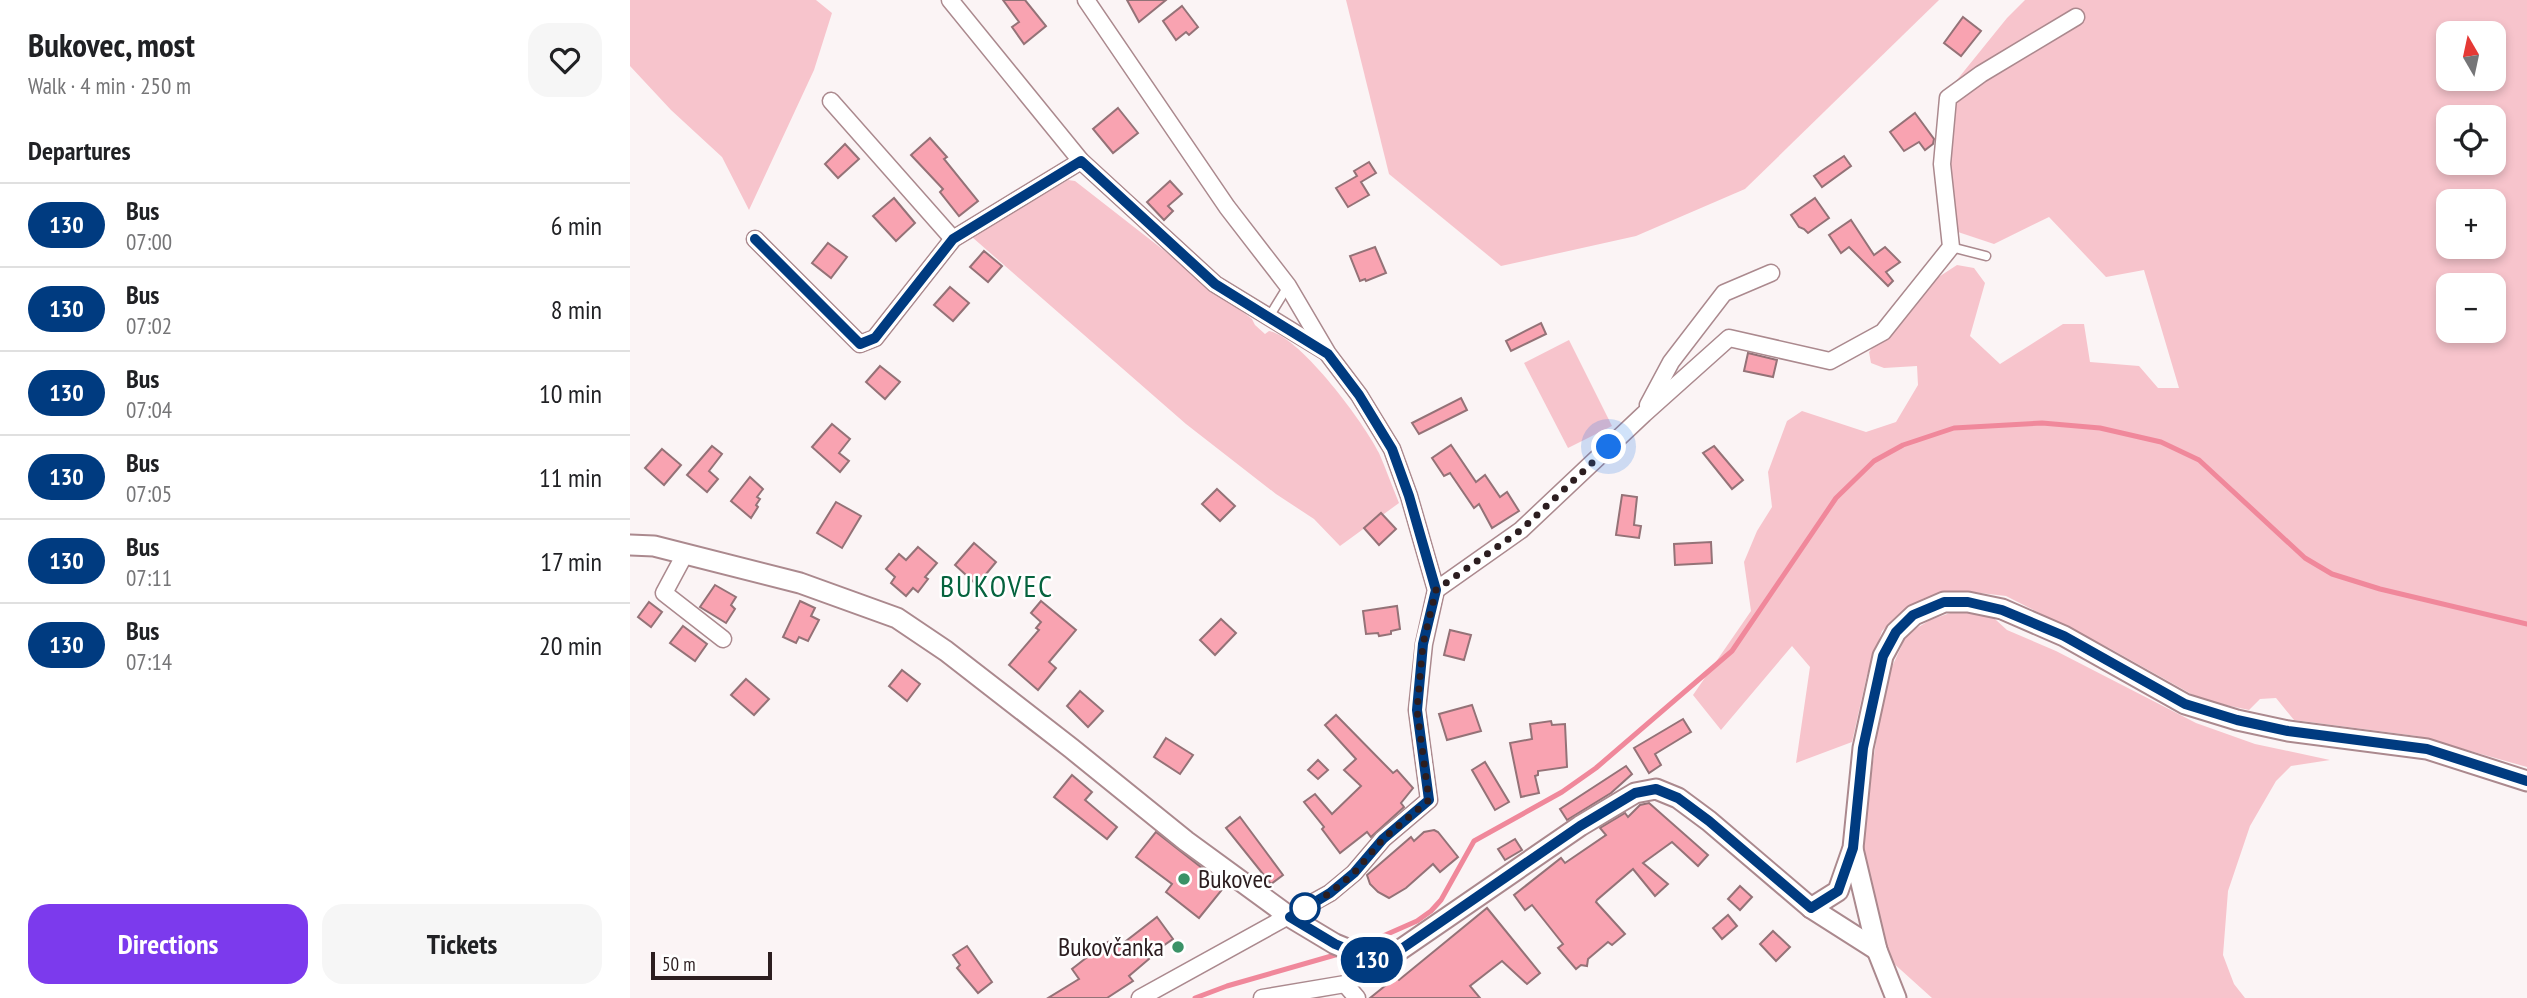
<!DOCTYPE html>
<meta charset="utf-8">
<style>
body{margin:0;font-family:"PT Sans Narrow",sans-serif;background:#f6f6f6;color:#202124;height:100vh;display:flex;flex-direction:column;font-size:26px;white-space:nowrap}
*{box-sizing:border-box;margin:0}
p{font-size:23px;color:#757577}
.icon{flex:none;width:38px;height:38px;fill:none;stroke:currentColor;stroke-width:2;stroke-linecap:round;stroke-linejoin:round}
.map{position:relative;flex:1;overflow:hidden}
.details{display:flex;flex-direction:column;background:#fff;width:630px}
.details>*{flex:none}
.badge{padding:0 14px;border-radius:23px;font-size:24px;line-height:46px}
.needle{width:46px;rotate:351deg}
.buttons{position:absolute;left:1806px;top:21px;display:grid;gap:14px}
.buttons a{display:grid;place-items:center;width:70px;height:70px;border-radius:14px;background:#fff;box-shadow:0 4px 10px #0003;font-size:35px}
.scale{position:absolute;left:21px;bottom:18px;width:121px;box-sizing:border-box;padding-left:7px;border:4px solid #2c1e20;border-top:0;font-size:19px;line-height:24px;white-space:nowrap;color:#2c1e20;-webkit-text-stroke:5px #fff;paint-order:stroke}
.you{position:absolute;width:35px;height:35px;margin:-18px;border:5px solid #fff;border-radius:50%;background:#1a73e8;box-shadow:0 0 0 10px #1a73e833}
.map>.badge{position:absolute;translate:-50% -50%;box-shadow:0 0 0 4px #fff}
h2{padding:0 28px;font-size:26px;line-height:63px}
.round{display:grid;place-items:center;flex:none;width:74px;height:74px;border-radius:21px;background:#f6f6f6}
.head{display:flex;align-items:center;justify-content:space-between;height:119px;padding:0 28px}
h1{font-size:33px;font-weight:800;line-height:52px}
.primary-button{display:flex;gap:14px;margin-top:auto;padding:14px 28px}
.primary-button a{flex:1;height:80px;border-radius:21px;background:#7c3aed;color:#fff;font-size:28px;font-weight:800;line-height:80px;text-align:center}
.primary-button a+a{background:#f6f6f6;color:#202124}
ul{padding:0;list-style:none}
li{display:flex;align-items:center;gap:21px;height:84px;padding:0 28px;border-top:2px solid #e0e0e0}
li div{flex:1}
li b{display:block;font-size:26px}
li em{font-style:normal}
li .badge{min-width:77px;font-weight:700;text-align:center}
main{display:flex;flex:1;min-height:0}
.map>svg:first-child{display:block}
.green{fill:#f7c4cc;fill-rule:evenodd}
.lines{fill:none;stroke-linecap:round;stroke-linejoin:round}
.stream{stroke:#f0889b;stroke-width:5}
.building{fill:#f9a3b1;stroke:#947277;stroke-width:2}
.service-casing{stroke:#ab898e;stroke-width:11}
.minor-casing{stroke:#ab898e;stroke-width:19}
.tertiary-casing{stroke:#ab898e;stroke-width:23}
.service{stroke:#fff;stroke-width:8}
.minor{stroke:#fff;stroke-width:16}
.tertiary{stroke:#fff;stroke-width:19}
.line-casing{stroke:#fff;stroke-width:16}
.line{stroke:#003b80;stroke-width:10}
.walk{stroke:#2c1e20;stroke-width:7;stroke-dasharray:0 12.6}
.poi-dot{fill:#3b9267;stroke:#fff;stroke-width:2.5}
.stop-dot{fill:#fff;stroke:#003b80;stroke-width:3.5}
.labels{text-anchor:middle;stroke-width:5;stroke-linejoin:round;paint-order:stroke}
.poi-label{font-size:26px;fill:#2c1e20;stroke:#fff;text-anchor:start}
.quarter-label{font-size:30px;letter-spacing:2px;fill:#05633e;stroke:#fff}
</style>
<main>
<section class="details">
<div class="head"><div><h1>Bukovec, most</h1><p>Walk · 4 min · 250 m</p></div><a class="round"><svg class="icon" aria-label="heart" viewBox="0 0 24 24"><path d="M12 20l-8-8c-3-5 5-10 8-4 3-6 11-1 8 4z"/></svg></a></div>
<h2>Departures</h2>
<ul>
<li><span class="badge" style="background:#003b80;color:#fff">130</span><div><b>Bus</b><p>07:00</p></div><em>6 min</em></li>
<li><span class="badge" style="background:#003b80;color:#fff">130</span><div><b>Bus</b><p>07:02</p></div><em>8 min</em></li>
<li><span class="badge" style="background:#003b80;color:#fff">130</span><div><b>Bus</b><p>07:04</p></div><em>10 min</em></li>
<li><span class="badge" style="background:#003b80;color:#fff">130</span><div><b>Bus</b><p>07:05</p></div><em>11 min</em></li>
<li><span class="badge" style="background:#003b80;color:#fff">130</span><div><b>Bus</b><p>07:11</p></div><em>17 min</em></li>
<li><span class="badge" style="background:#003b80;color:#fff">130</span><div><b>Bus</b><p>07:14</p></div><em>20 min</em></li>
</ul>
<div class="primary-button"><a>Directions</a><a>Tickets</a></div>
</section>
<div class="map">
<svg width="1897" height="998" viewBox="0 0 1897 998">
<rect width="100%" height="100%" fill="#fbf4f5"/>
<g class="green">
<polygon points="0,0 186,0 202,13 184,70 119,210 92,157 41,110 0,66"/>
<polygon points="716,0 1309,0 1115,189 1006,236 871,266 759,174"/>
<path d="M1395 0H1897V767L1787 736 1664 720 1646 698 1630 699 1619 710 1572 700 1479 648 1376 596 1333 591 1293 599 1271 613 1252 631 1237 675 1222 742 1166 763 1180 667 1162 646 1091 730 1063 695 1121 611 1114 562 1127 531 1142 507 1138 472 1157 421 1172 411 1236 432 1266 422 1288 385 1287 366 1254 368 1241 363 1239 352 1301 282 1327 265 1344 268 1355 283 1340 336 1370 364 1433 324H1454L1460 362 1509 366 1528 388H1549L1514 270 1476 277 1419 217 1364 244 1322 230 1316 122 1322 86 1377 18ZM1818 33H1864V79H1818ZM1818 117H1864V163H1818ZM1818 201H1864V247H1818ZM1818 285H1864V331H1818Z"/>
<path d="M438 180 445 181 622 319 625 325 635 334 639 331C670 336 735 424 749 453 756 469 762 486 769 503L710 546 684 519 646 494 556 424 342 237Z"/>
<polygon points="939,340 982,426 938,448 894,363"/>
<polygon points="1355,610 1377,630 1426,651 1566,723 1625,744 1700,760 1661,766 1646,781 1620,826 1598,891 1593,955 1604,984 1615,998 1302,998 1261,961 1233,880 1230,849 1255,682 1277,634 1300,620 1323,612"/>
</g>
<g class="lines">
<g class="stream">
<polyline points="728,947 787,921 801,911 811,900 844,841 932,792 966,768 1102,651 1206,498 1244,461 1273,445 1324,428 1412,423 1470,428 1531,442 1569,460 1675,558 1702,574 1750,589 1897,624"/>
<polyline points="565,998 597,986 712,953"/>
</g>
</g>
<g class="building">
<polygon points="373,0 395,0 416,26 394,44 382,27 389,22"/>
<polygon points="497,0 536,0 509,22"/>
<polygon points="552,6 568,27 559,35 556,32 546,40 533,21"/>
<polygon points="1333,17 1351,31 1331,56 1314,43"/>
<polygon points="488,108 508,133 483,153 463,129"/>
<polygon points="1285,113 1304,139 1303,144 1295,150 1289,142 1274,151 1260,132"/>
<polygon points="300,138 317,157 314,159 348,201 329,216 310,192 313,189 281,155"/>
<polygon points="215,144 229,159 208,178 195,164"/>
<polygon points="1214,156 1221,166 1192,187 1184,176"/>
<polygon points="739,162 746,173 731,182 739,195 718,207 706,188 727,176 724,171"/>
<polygon points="540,181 552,194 538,206 543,211 534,220 517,202"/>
<polygon points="264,198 285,223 266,241 243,216"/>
<polygon points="1185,198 1199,218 1178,233 1174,229 1169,227 1161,215"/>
<polygon points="1221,220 1244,255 1255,247 1270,262 1256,272 1263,281 1258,286 1219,247 1211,253 1199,235"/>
<polygon points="198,243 217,257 201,278 182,263"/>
<polygon points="745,247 756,273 736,281 735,279 730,281 720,256"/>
<polygon points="354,251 372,266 358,282 340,267"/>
<polygon points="320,287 339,303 323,321 304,305"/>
<polygon points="911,323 916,334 881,351 876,341"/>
<polygon points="1118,353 1147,360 1143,377 1114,371"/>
<polygon points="250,366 270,382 255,399 236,382"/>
<polygon points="831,398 837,410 789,434 782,423"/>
<polygon points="202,424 220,439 209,453 219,461 210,472 182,447"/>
<polygon points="821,445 846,482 855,475 870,497 877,492 889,511 862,528 849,504 844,508 820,473 814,476 802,458"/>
<polygon points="82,446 92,454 79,471 88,479 77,492 57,475"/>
<polygon points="1084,446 1113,480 1102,489 1073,453"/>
<polygon points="32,449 51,465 34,485 15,468"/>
<polygon points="120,477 133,489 127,497 130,499 126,505 128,507 121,518 101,501"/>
<polygon points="587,489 605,506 590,521 572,504"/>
<polygon points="992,495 1007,497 1004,525 1011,526 1009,538 986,535"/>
<polygon points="206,502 231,516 212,548 187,533"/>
<polygon points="751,513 766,529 749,545 734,528"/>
<polygon points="1081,542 1082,563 1045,565 1044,544"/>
<polygon points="344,543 366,562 347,585 325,565"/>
<polygon points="288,547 307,563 295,577 298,579 288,592 283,588 276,596 261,583 265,577 256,569 269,554 276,560"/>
<polygon points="85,585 106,597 101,605 105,609 96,623 70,607"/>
<polygon points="170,601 185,608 181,616 189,620 178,641 169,637 166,643 153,637"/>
<polygon points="411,601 446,630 419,662 426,668 408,690 379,665 409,630 406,628 411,622 401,613"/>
<polygon points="19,602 32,612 21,627 8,617"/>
<polygon points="767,606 770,629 761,631 761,634 749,636 748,633 736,634 733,611"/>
<polygon points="591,619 606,633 585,655 570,640"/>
<polygon points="53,626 77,644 65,661 40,643"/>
<polygon points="820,630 841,635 834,660 814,655"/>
<polygon points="272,670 290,684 277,701 259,686"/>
<polygon points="116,679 139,699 124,715 101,695"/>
<polygon points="450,691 473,711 458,727 437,706"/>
<polygon points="842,705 851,731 817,740 809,714"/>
<polygon points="706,715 763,773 767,770 783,788 771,803 774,807 741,837 737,832 710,853 692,829 694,827 674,802 685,794 702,814 731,786 714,770 726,759 695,725"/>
<polygon points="1053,719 1061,732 1025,754 1031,765 1019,773 1004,748"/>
<polygon points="921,721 922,725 935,724 937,767 908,771 908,775 905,776 909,793 891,797 880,743 902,739 900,724"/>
<polygon points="536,738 563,755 550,774 524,757"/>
<polygon points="688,760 698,770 688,779 678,770"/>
<polygon points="855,762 879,802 865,810 842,770"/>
<polygon points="996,766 1002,774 981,793 937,820 930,809"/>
<polygon points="442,775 462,792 455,800 487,827 477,839 424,797"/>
<polygon points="1019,803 1078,855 1068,866 1042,842 1013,863 1038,884 1025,896 1003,869 967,900 966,902 995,934 982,945 978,942 958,959 957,966 951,965 946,969 928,948 933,944 902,905 895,910 884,895 931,858 935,863 976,835 970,828 995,813 998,817 1010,805"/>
<polygon points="610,817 653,875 641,884 596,828"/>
<polygon points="804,830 808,832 828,857 810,872 803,864 776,888 759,898 748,892 740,884 737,875 781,837 784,841 794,832"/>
<polygon points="526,832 595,886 569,918 536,892 542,884 506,857"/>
<polygon points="885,839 892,850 875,860 868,849"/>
<polygon points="1110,886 1122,897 1110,910 1098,899"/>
<polygon points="857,908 910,973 897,984 872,961 840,986 850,998 740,998 766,977 769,980"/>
<polygon points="1098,915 1107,926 1092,939 1083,928"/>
<polygon points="527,917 543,939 517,957 519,959 499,976 503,981 477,998 418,998 449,979 442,969 465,951 478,942 483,951"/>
<polygon points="1143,931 1160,947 1146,961 1130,944"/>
<polygon points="337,946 362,982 348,993 327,968 330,965 323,955"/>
</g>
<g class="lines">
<defs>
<g id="service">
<polyline points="1321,247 1356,256"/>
<polyline points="639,317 658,286"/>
</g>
<g id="minor">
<polyline points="320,0 451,161 585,284 696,352"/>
<polyline points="456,0 597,207 658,286 698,354 729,395 762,449 779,496 806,590 794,644 787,710 799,800 753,839 724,873 700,893 510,998"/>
<polyline points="201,101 323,239"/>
<polyline points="125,239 230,344 245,338 323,239 451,161"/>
<polyline points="1018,405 1041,362 1094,293 1141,273"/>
<polyline points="55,554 34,593 93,639"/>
<polyline points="806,590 891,530 1014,414 1099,338 1200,361 1253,332 1321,247 1312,164 1318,98 1351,74 1446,17"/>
<polyline points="715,984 727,998"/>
<polyline points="632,998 715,984 751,963"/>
</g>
<g id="tertiary">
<polyline points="0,545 24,546 170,583 267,618 316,651 441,748 556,841 660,917 705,944 751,963 950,826 1005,793 1026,789 1048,798 1079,821 1181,908 1247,950"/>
<polyline points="1223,849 1247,950 1266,998"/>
<polyline points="1181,908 1208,891 1223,848 1233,748 1253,656 1266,632 1284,615 1314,602 1338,602 1372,609 1434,636 1555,704 1607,720 1658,731 1797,749 1897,781"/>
</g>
</defs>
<use href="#service" class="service-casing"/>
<use href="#minor" class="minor-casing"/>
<use href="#tertiary" class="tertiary-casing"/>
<use href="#service" class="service"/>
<use href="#minor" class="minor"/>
<use href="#tertiary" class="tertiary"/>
</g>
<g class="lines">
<defs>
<polyline id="line" points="125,239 230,344 245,338 323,239 451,161 585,284 698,354 729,395 762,449 779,496 806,590 793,644 787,710 799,800 753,839 724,873 700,893 660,917 705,944 751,963 950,826 1005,793 1026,789 1048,798 1079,821 1181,908 1208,891 1223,848 1233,748 1253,656 1266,632 1283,615 1314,602 1338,602 1372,610 1434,636 1555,704 1607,720 1658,731 1797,749 1897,781"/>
</defs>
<use href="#line" class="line-casing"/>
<use href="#line" class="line"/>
<polyline class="walk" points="675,908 700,893 724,873 753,839 799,800 787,710 793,644 806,590 891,530 979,447"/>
</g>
<g class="poi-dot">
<circle cx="554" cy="879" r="7"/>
<circle cx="548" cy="947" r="7"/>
</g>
<circle class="stop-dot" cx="675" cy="908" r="14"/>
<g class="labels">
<g class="poi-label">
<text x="568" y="888">Bukovec</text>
<text x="534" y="956" text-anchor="end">Bukovčanka</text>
</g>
<g class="quarter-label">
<text x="367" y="597">BUKOVEC</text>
</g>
</g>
</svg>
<div class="buttons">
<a><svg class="needle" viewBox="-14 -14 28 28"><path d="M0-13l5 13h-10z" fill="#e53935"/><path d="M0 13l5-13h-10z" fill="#757577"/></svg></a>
<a><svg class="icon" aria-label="locate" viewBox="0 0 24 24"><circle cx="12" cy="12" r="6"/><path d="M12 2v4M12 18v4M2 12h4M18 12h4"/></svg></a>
<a>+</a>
<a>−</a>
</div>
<div class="scale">50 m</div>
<div class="you" style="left:979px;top:447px"></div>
<b class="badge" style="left:742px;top:960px;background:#003b80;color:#fff">130</b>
</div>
</main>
